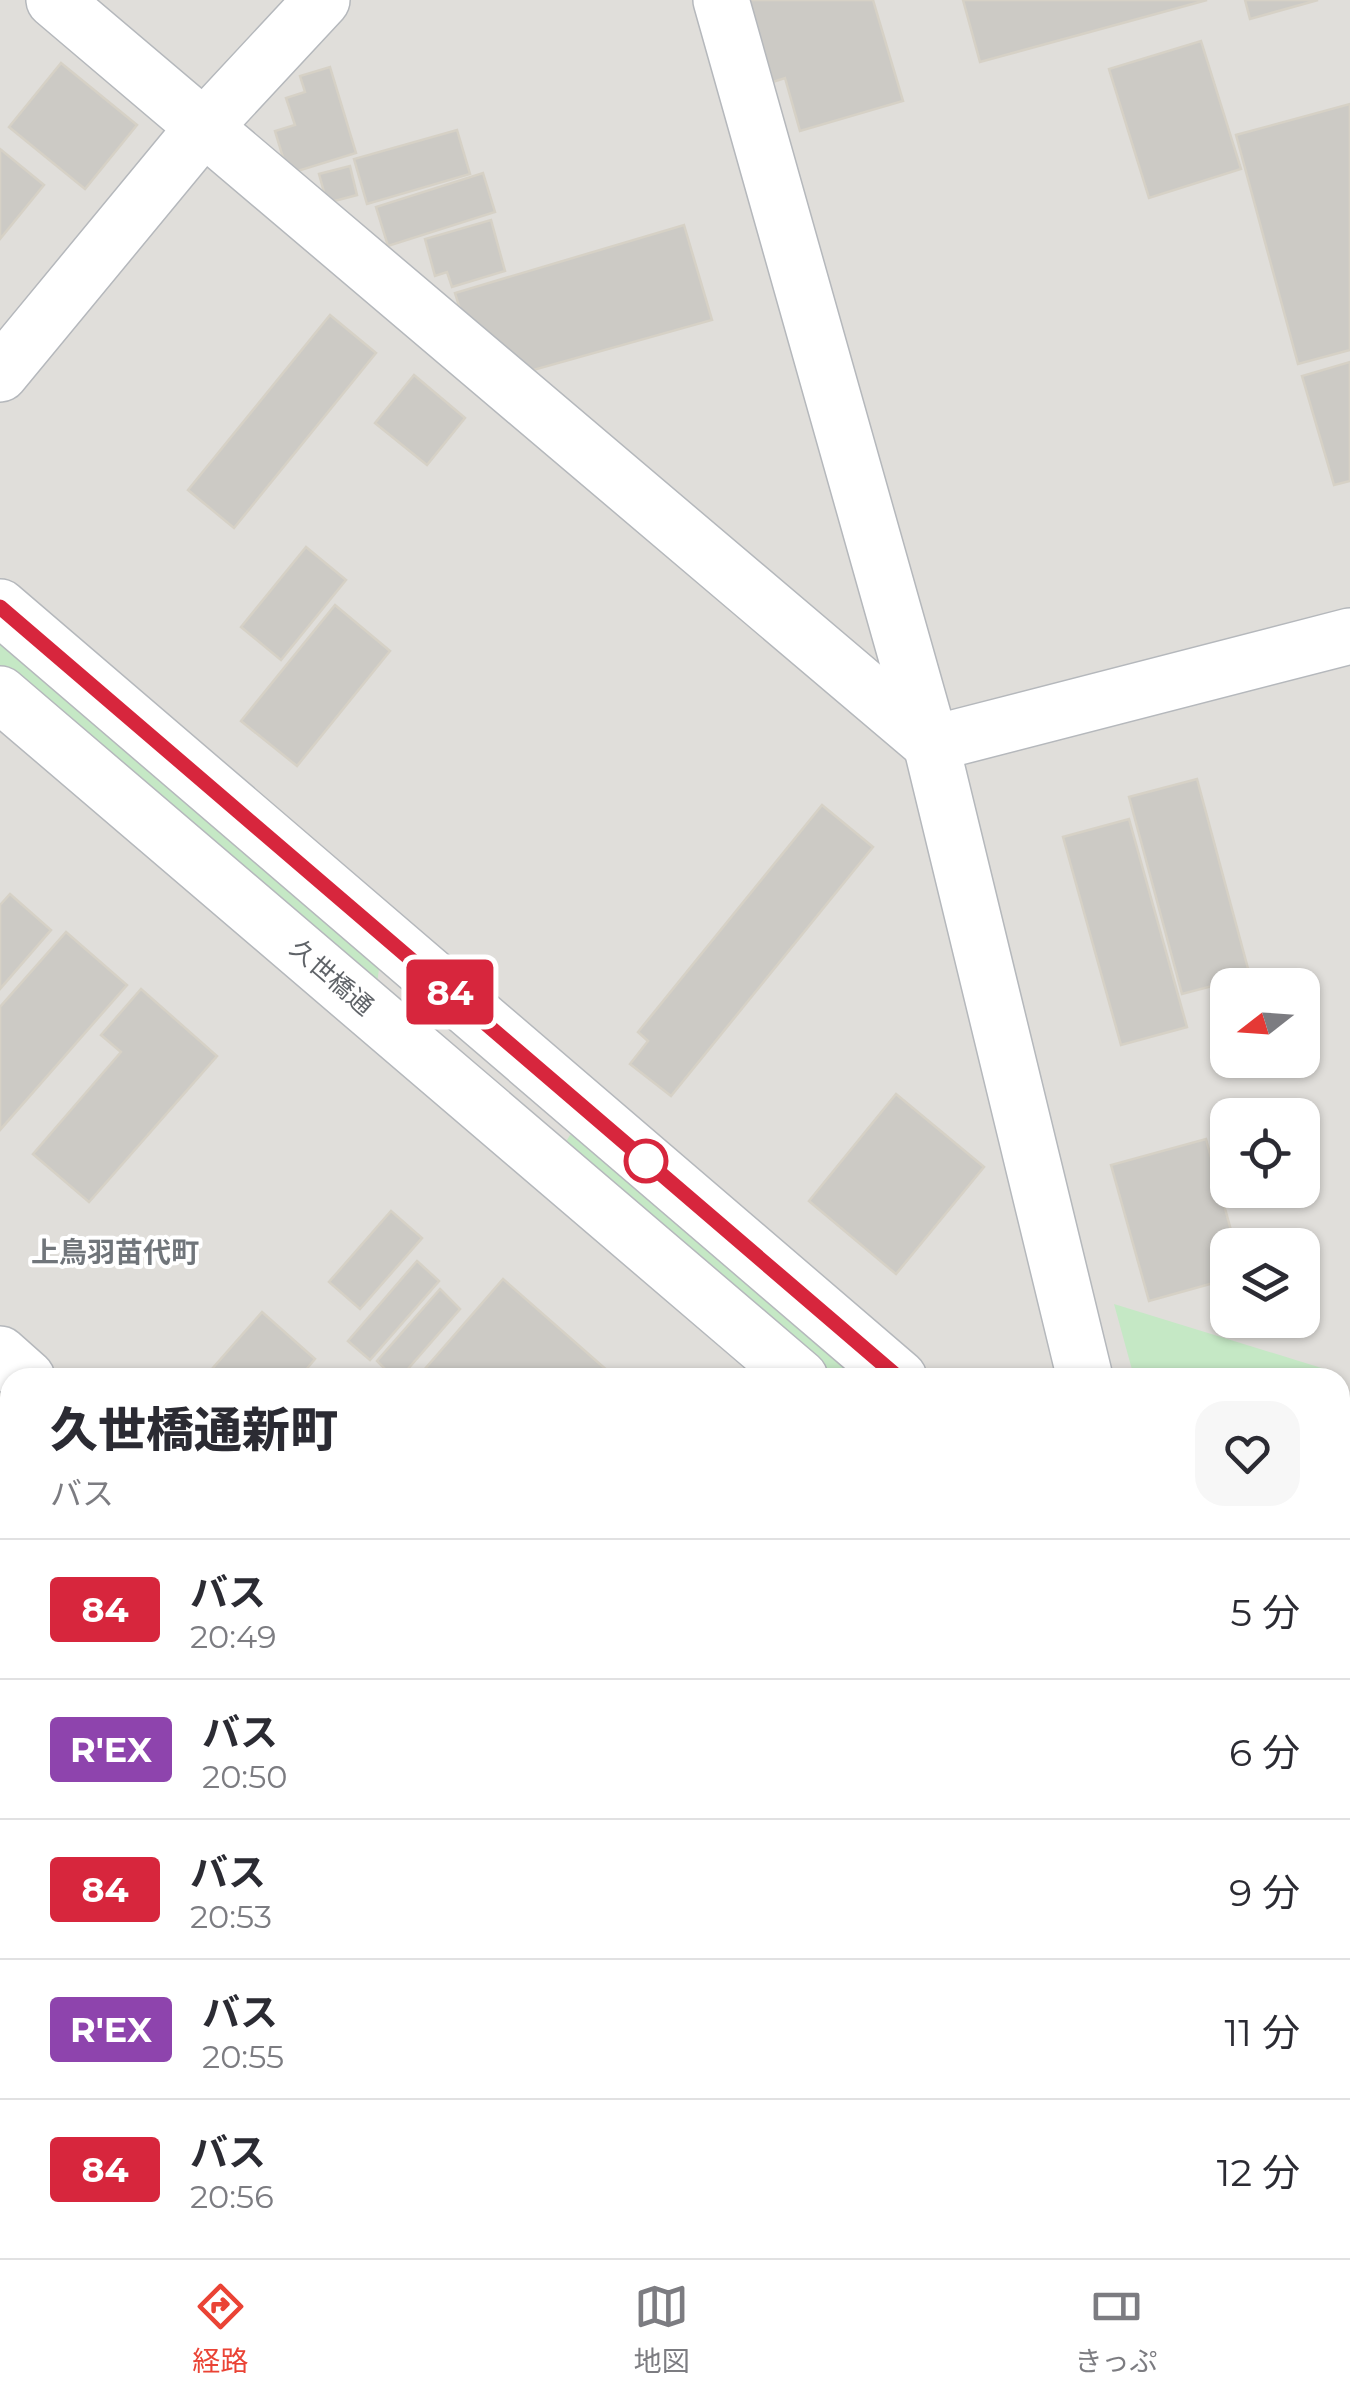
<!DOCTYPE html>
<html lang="ja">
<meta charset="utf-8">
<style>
body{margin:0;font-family:Montserrat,"Noto Sans JP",sans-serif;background:#f7f7f7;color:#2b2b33;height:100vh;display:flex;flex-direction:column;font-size:38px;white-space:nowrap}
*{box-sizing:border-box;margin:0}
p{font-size:32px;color:#7c7c81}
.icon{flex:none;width:55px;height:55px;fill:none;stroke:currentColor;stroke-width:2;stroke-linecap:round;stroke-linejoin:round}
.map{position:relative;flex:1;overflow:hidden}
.drawer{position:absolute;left:0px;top:1368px;width:1350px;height:892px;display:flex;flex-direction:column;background:#fff;border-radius:30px 30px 0 0;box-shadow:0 2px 8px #0004}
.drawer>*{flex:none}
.badge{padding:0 20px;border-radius:8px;font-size:35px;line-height:65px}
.needle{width:65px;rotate:253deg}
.buttons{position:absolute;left:1210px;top:968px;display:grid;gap:20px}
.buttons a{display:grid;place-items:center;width:110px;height:110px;border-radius:20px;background:#fff;box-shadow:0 2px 8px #0004;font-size:50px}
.map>.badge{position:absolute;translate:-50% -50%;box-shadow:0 0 0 5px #fff}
.round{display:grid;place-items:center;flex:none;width:105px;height:105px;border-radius:30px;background:#f7f7f7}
.overview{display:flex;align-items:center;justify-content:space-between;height:170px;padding:0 50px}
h1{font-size:48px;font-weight:800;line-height:75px}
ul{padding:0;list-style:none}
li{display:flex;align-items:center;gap:30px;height:140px;padding:0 50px;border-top:2px solid #e1e1e2}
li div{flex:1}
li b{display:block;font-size:38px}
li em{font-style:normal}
li .badge{min-width:110px;font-weight:700;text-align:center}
.menu{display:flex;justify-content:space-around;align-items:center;height:140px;border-top:2px solid #e1e1e2;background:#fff;font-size:28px;color:#7c7c81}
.menu a{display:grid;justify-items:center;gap:5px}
.menu .active{color:#ea4335}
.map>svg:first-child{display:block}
.industrial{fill:#e0deda;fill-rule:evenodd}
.green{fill:#c5e8c5}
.building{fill:#cccac5;stroke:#d6d1c6;stroke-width:2.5}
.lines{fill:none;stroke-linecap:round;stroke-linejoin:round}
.service-casing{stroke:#b5b8bc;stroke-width:32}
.minor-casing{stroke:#b5b8bc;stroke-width:58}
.tertiary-casing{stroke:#b5b8bc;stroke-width:58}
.path{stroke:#9cc7a9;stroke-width:6;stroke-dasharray:10 5;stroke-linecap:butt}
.service{stroke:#fff;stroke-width:30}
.minor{stroke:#fff;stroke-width:55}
.tertiary{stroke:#fff;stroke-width:55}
.line-casing{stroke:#fff;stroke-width:22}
.line{stroke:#d7263d;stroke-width:15}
.stop-dot{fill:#fff;stroke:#d7263d;stroke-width:5}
.labels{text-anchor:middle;stroke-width:8;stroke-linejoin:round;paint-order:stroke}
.street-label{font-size:25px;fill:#5f6368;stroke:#fff}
.neighbourhood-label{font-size:28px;font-weight:bold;fill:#70757a;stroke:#fff}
</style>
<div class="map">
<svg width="1350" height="2258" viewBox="0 0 1350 2258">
<rect width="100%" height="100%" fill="#f1efe8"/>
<path class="industrial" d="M0 0H1350V2258H0ZM1228 985H1302V1060H1228ZM1228 1115H1302V1190H1228ZM1228 1245H1302V1320H1228ZM10 1378H1340V2250H10Z"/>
<g class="green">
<polygon points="0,644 379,969 377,984 0,673"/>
<polygon points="570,1135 576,1135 856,1377 825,1377 561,1150"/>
<polygon points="1114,1304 1328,1370 1332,1377 1134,1377"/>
<polygon points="1340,1392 1350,1410 1350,1549 1340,1540"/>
</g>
<g class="building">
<polygon points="749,0 873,0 903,101 800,131 785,78 773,82"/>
<polygon points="963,0 1207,0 980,62"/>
<polygon points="1245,0 1318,0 1250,19"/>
<polygon points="1201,41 1241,169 1149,198 1109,69"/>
<polygon points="61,63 137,125 85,189 9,127"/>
<polygon points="330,67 356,153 288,174 275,131 295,125 286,98 305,92 300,76"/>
<polygon points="1350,104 1350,350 1298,364 1236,135"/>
<polygon points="457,130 470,174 367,204 354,159"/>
<polygon points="0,149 44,185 0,239"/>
<polygon points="350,166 357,195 327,203 319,174"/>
<polygon points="483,173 495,212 388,246 376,207"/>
<polygon points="491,220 505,271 452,287 447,272 435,276 425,239"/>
<polygon points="684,225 712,320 530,371 465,325 455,293"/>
<polygon points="330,315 376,353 234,528 188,490"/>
<polygon points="1350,362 1350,481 1334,485 1302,376"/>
<polygon points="414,375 465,418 427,465 375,423"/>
<polygon points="306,547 346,580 281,660 241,627"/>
<polygon points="335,605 390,651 297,766 241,721"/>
<polygon points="1197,779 1250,976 1182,994 1129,797"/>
<polygon points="822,805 873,847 671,1096 630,1064 648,1041 638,1032"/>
<polygon points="1129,819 1187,1027 1121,1045 1063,837"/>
<polygon points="10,894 51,930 0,989 0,905"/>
<polygon points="66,932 127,985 0,1130 0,1007"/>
<polygon points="141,989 217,1056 89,1202 33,1154 121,1052 101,1035"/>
<polygon points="896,1094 984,1167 896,1274 809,1201"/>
<polygon points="1206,1139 1235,1245 1228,1245 1228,1279 1149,1301 1111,1165"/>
<polygon points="391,1211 422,1238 360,1309 329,1282"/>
<polygon points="417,1261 439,1281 370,1360 348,1341"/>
<polygon points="503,1279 609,1372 605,1378 417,1378"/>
<polygon points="440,1289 460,1309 400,1378 394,1378 377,1361"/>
<polygon points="262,1312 315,1359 299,1378 204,1378"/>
<polygon points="6,1621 10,1636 10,1706 0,1709 0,1623"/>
<polygon points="10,1710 10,1791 0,1794 0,1713"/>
<polygon points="0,1820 10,1855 10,1975 0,1978"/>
<polygon points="1340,1928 1350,1932 1350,2006 1340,2002"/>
<polygon points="573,2250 1114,2250 1117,2258 547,2258"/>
</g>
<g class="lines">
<defs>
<g id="service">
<polyline points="340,2250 342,2258"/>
<polyline points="193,2258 214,2250"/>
<polyline points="429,2258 429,2250"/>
</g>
<g id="minor">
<polyline points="54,0 931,744"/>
<polyline points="721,0 931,744 1085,1378"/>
<polyline points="0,374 203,128 322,0"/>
<polyline points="931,744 1350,636"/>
<polyline points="0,1354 27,1378"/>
<polyline points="1340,1616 1350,1616"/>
<polyline points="0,2037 10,2034"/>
</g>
<g id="tertiary">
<polyline points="0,607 899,1378"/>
<polyline points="0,694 800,1378"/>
<polyline points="1340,1693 1350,1698"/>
<polyline points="1340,1777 1350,1782"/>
<polyline points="1319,2250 1322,2258"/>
</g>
</defs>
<use href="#service" class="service-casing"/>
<use href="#minor" class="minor-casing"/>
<use href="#tertiary" class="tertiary-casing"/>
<polyline class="path" points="1181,2250 1183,2258"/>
<use href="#service" class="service"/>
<use href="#minor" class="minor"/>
<use href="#tertiary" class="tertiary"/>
</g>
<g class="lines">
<defs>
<polyline id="line" points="0,607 899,1378"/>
</defs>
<use href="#line" class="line-casing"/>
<use href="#line" class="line"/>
</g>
<circle class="stop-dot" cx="646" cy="1161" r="20"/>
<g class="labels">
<g class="street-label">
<text transform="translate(332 977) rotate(41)" y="9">久世橋通</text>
</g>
<g class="neighbourhood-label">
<text x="115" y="1262">上鳥羽苗代町</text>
</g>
</g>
</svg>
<div class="buttons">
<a><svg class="needle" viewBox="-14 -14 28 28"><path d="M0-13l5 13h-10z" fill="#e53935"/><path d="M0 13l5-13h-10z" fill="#7c7c81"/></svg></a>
<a><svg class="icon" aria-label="locate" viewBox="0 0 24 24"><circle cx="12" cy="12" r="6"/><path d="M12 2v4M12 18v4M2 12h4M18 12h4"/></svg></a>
<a><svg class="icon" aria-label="layers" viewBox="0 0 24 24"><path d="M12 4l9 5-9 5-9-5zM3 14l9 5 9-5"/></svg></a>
</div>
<b class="badge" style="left:450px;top:992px;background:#d7263d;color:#fff">84</b>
<section class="drawer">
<div class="overview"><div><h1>久世橋通新町</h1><p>バス</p></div><a class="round"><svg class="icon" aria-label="heart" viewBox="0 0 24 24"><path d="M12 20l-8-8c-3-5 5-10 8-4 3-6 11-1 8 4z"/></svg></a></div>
<ul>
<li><span class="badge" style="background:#d7263d;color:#fff">84</span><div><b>バス</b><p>20:49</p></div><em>5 分</em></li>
<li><span class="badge" style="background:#8e44ad;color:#fff">R'EX</span><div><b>バス</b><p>20:50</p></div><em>6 分</em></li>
<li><span class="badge" style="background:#d7263d;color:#fff">84</span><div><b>バス</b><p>20:53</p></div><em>9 分</em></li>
<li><span class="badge" style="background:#8e44ad;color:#fff">R'EX</span><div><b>バス</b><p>20:55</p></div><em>11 分</em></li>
<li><span class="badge" style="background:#d7263d;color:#fff">84</span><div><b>バス</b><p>20:56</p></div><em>12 分</em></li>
</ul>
</section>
</div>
<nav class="menu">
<a class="active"><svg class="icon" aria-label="directions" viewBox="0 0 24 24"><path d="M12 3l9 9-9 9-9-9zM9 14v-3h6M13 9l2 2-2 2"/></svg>経路</a>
<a><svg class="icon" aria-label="map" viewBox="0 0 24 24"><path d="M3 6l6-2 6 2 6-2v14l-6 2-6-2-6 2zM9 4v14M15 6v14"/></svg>地図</a>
<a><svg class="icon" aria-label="tickets" viewBox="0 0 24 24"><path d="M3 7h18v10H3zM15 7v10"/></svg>きっぷ</a>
</nav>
